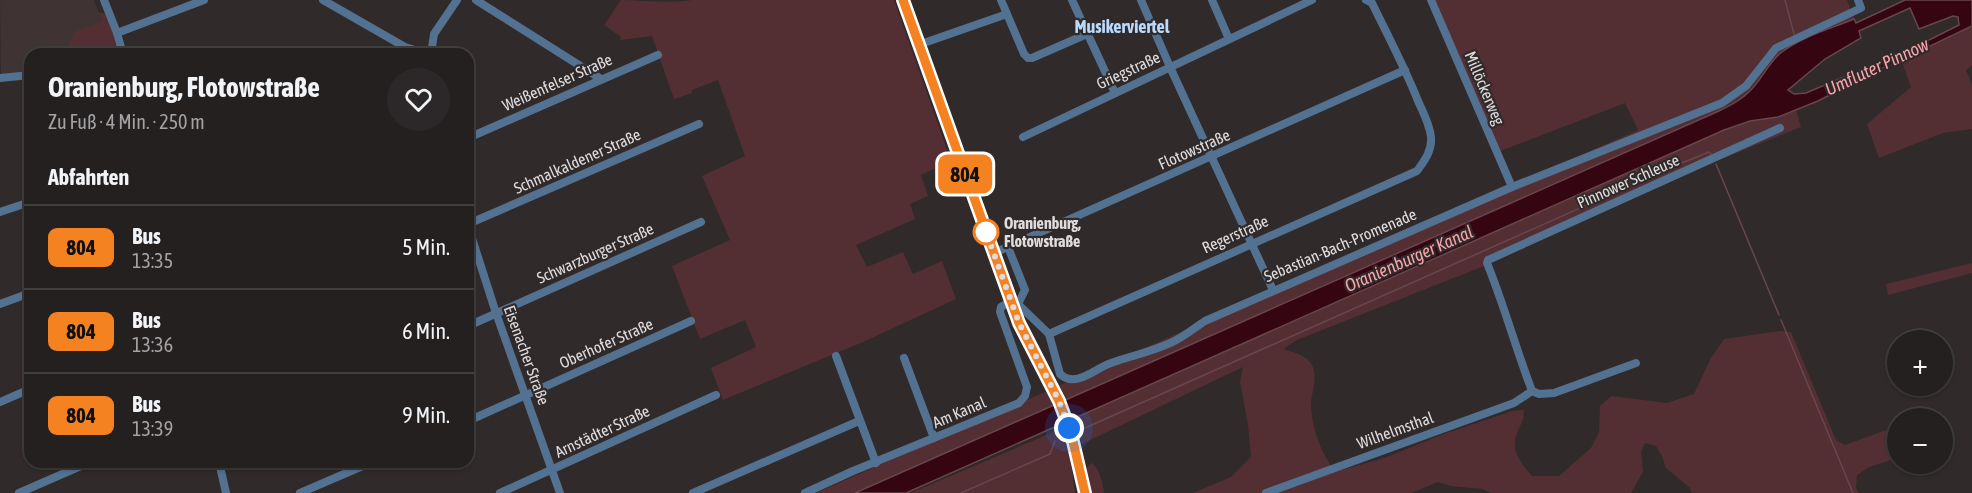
<!DOCTYPE html>
<html lang="de">
<meta charset="utf-8">
<style>
body{margin:0;font-family:"Asap Condensed",sans-serif;background:#2c2829;color:#f1f3f6;height:100vh;display:flex;flex-direction:column;font-size:22px;white-space:nowrap}
*{box-sizing:border-box;margin:0}
p{font-size:20px;color:#a3a3a5}
.icon{flex:none;width:33px;height:33px;fill:none;stroke:currentColor;stroke-width:2;stroke-linecap:round;stroke-linejoin:round}
.map{position:relative;flex:1;overflow:hidden}
.sheet{position:absolute;left:24px;top:48px;width:450px;height:420px;display:flex;flex-direction:column;background:#242020;border-radius:18px;box-shadow:0 2px 4px #0004,0 0 0 2px #413e3e}
.sheet>*{flex:none}
.badge{padding:0 12px;border-radius:9px;font-size:21px;line-height:39px}
.buttons{position:absolute;left:1887px;top:330px;display:grid;gap:12px}
.buttons a{display:grid;place-items:center;width:66px;height:66px;border-radius:50%;background:#242020;box-shadow:0 2px 4px #0004,0 0 0 2px #413e3e;font-size:30px}
.you{position:absolute;width:30px;height:30px;margin:-15px;border:4px solid #fff;border-radius:50%;background:#1a73e8;box-shadow:0 0 0 9px #1a73e833}
.map>.badge{position:absolute;translate:-50% -50%;box-shadow:0 0 0 3px #fff}
h2{padding:0 24px;font-size:22px;line-height:54px}
.round{display:grid;place-items:center;flex:none;width:63px;height:63px;border-radius:32px;background:#2c2829}
.headline{display:flex;align-items:center;justify-content:space-between;height:102px;padding:0 24px}
h1{font-size:28px;font-weight:700;line-height:45px}
ul{padding:0;list-style:none}
li{display:flex;align-items:center;gap:18px;height:84px;padding:0 24px;border-top:2px solid #413e3e}
li div{flex:1}
li b{display:block;font-size:22px}
li em{font-style:normal}
li .badge{min-width:66px;font-weight:700;text-align:center}
.map>svg:first-child{display:block}
.built{fill:#403334}
.green{fill:#532f33}
.water{fill:#350611;stroke:#68464e;stroke-width:1.5}
.lines{fill:none;stroke-linecap:round;stroke-linejoin:round}
.stream{stroke:#68464e;stroke-width:1.5}
.canal{stroke:#350611;stroke-width:6}
.minor{stroke:#537190;stroke-width:8}
.line-casing{stroke:#fff;stroke-width:14}
.line{stroke:#f58220;stroke-width:9}
.walk{stroke:#e0dcdd;stroke-width:6;stroke-dasharray:0 10.8}
.stop-dot{fill:#fff;stroke:#f58220;stroke-width:3}
.labels{text-anchor:middle;stroke-width:4.5;stroke-linejoin:round;paint-order:stroke}
.street-label{font-size:16px;fill:#e0dcdd;stroke:#302a2a}
.stop-label{font-size:16px;font-weight:bold;fill:#e0dcdd;stroke:#302a2a;text-anchor:start}
.neighbourhood-label{font-size:18px;font-weight:bold;fill:#b9dafd;stroke:#302a2a}
.water-label{font-size:18px;font-style:italic;fill:#f9a3ac;stroke:#302a2a}
</style>
<div class="map">
<svg width="1972" height="493" viewBox="0 0 1972 493">
<rect width="100%" height="100%" fill="#302a2a"/>
<polygon class="built" points="0,0 94,0 102,21 67,47 68,54 30,54 30,72 1,76"/>
<g class="green">
<path d="M621 0C644 0 670 4 692 0H894L951 161 921 175 928 196 910 204 915 219 856 245 867 267 903 252 913 274 942 261 956 299 863 342 723 400 711 368 756 347 745 320 700 339 672 266 730 240 702 176 745 156 718 80 692 90V93L674 99 652 36 620 40 621 37 604 25Z"/>
<polygon points="1430,0 1847,0 1854,19 1807,38 1782,52 1740,101 1719,111 855,493 816,493 1638,130 1625,103 1498,152"/>
<path d="M98 12 105 14C111 27 116 40 119 54H68L67 48 74 32 102 21Z"/>
<polygon points="1972,26 1972,65 1966,70 1972,85 1972,129 1943,133 1879,158 1867,124 1911,87 1901,60"/>
<path d="M1796 110 1801 127 1721 159 1707 162 1484 266 1297 340 1283 349C1304 355 1318 360 1314 385 1313 393 1310 401 1311 408 1314 435 1321 451 1335 472L1384 458 1444 434 1512 411 1524 410C1524 421 1521 423 1517 433 1510 451 1521 463 1532 476H1559L1591 448 1599 432 1600 406 1611 396 1667 403 1694 394 1711 358 1724 339 1780 331 1791 332 1836 440 1845 445 1897 426 1898 458 1869 467 1857 475 1856 488 1859 493H1692L1690 488 1666 468 1662 456 1656 446 1645 443 1641 452 1643 472 1631 493H1491L1483 489 1451 486 1438 482 1411 493H1193L1231 477 1251 457 1248 425 1240 382 1243 367 1082 444 1073 419 1724 130 1750 121 1778 117Z"/>
<polygon points="1972,263 1972,273 1888,295 1886,284"/>
<path d="M1058 430C1071 445 1072 474 1075 493H911Z"/>
<path d="M1091 463C1099 466 1103 484 1104 493H1091L1086 469Z"/>
</g>
<path class="water" d="M1905 0H1972V26L1901 60 1899 55 1959 25 1958 17 1953 16 1919 29 1910 8 1859 31 1861 38 1825 59 1788 90 1794 94 1806 93 1884 60 1886 66 1818 101 1778 117 1750 121 1724 130 906 493H855L1719 111C1734 104 1746 97 1756 84 1765 73 1771 60 1782 52 1803 36 1830 29 1854 19L1856 23Z"/>
<g class="lines">
<g class="stream">
<polyline points="1785,0 1794,34"/>
<polyline points="1716,164 1779,315"/>
<polyline points="1781,320 1853,493"/>
<polyline points="1076,432 1677,165 1709,152 1711,154"/>
<polyline points="961,493 1050,454 1055,441"/>
</g>
<polyline class="canal" points="1880,65 1906,54"/>
<g class="minor">
<polyline points="104,0 117,33 123,54"/>
<polyline points="323,0 405,47 428,54"/>
<polyline points="476,0 601,79"/>
<path d="M903 0 1012 306C1025 339 1046 369 1060 403 1072 432 1078 462 1085 493"/>
<polyline points="1001,0 1024,54 1028,58 1032,58 1087,34"/>
<polyline points="1072,0 1115,93"/>
<polyline points="1141,0 1170,67 1273,290"/>
<polyline points="1212,0 1229,39"/>
<polyline points="1431,0 1512,187"/>
<polyline points="117,33 204,0"/>
<polyline points="918,45 1007,14"/>
<polyline points="431,54 434,34 457,0"/>
<polyline points="0,78 30,75"/>
<polyline points="1023,137 1312,0"/>
<polyline points="468,138 658,55"/>
<polyline points="0,212 30,202"/>
<polyline points="468,224 699,124"/>
<polyline points="468,226 496,313 560,493"/>
<polyline points="1008,247 1025,290 1018,304"/>
<polyline points="994,253 1405,70"/>
<polyline points="0,304 30,293"/>
<path d="M1012 306 1018 304 1049 334 1060 374C1076 389 1095 368 1111 363 1133 355 1157 351 1178 339 1187 334 1196 327 1205 321L1512 187 1722 103 1746 86 1776 48 1861 8 1858 0"/>
<polyline points="468,326 701,222"/>
<path d="M1049 334 1417 171C1425 160 1432 151 1431 137 1430 125 1423 112 1418 101 1405 68 1388 36 1372 3L1366 0"/>
<polyline points="836,356 876,463"/>
<polyline points="904,358 934,438"/>
<path d="M1636 363 1554 393 1539 394 1532 391C1516 349 1504 305 1487 263L1488 260 1780 128"/>
<polyline points="0,402 30,389"/>
<polyline points="468,421 691,321"/>
<polyline points="219,462 226,493"/>
<polyline points="19,493 90,462"/>
<polyline points="300,493 372,462"/>
<polyline points="500,493 716,395"/>
<polyline points="693,493 859,421"/>
<polyline points="805,493 853,471 1019,403 1025,396 1027,387 1000,312 1001,307 1011,301"/>
<polyline points="1266,493 1514,403 1532,391"/>
</g>
</g>
<g class="lines">
<defs>
<polyline id="line" points="903,0 1019,323 1059,401 1071,433 1085,493"/>
</defs>
<use href="#line" class="line-casing"/>
<use href="#line" class="line"/>
<polyline class="walk" points="986,232 985,229 1019,323 1059,401 1069,428"/>
</g>
<circle class="stop-dot" cx="986" cy="232" r="12"/>
<g class="labels">
<g class="street-label">
<text transform="translate(1128 70) rotate(-25)" y="6">Griegstraße</text>
<text transform="translate(557 82) rotate(-24)" y="6">Weißenfelser Straße</text>
<text transform="translate(1485 88) rotate(67)" y="6">Millöckerweg</text>
<text transform="translate(1194 149) rotate(-24)" y="6">Flotowstraße</text>
<text transform="translate(577 161) rotate(-24)" y="6">Schmalkaldener Straße</text>
<text transform="translate(1628 181) rotate(-24)" y="6">Pinnower Schleuse</text>
<text transform="translate(1235 234) rotate(-24)" y="6">Regerstraße</text>
<text transform="translate(1340 245) rotate(-23)" y="6">Sebastian-Bach-Promenade</text>
<text transform="translate(595 253) rotate(-24)" y="6">Schwarzburger Straße</text>
<text transform="translate(606 343) rotate(-24)" y="6">Oberhofer Straße</text>
<text transform="translate(527 355) rotate(70)" y="6">Eisenacher Straße</text>
<text transform="translate(959 412) rotate(-23)" y="6">Am Kanal</text>
<text transform="translate(1395 430) rotate(-20)" y="6">Wilhelmsthal</text>
<text transform="translate(602 431) rotate(-25)" y="6">Arnstädter Straße</text>
</g>
<g class="stop-label">
<text x="1004" y="229">Oranienburg,<tspan x="1004" dy="18">Flotowstraße</tspan></text>
</g>
<g class="neighbourhood-label">
<text x="1122" y="33">Musikerviertel</text>
</g>
<g class="water-label">
<text transform="translate(1877 67) rotate(-25)" y="6">Umfluter Pinnow</text>
<text transform="translate(1409 259) rotate(-24)" y="6">Oranienburger Kanal</text>
</g>
</g>
</svg>
<div class="buttons">
<a>+</a>
<a>−</a>
</div>
<div class="you" style="left:1069px;top:428px"></div>
<b class="badge" style="left:965px;top:174px;background:#f58220;color:#111">804</b>
<section class="sheet">
<div class="headline"><div><h1>Oranienburg, Flotowstraße</h1><p>Zu Fuß · 4 Min. · 250 m</p></div><a class="round"><svg class="icon" aria-label="heart" viewBox="0 0 24 24"><path d="M12 20l-8-8c-3-5 5-10 8-4 3-6 11-1 8 4z"/></svg></a></div>
<h2>Abfahrten</h2>
<ul>
<li><span class="badge" style="background:#f58220;color:#111">804</span><div><b>Bus</b><p>13:35</p></div><em>5 Min.</em></li>
<li><span class="badge" style="background:#f58220;color:#111">804</span><div><b>Bus</b><p>13:36</p></div><em>6 Min.</em></li>
<li><span class="badge" style="background:#f58220;color:#111">804</span><div><b>Bus</b><p>13:39</p></div><em>9 Min.</em></li>
</ul>
</section>
</div>
